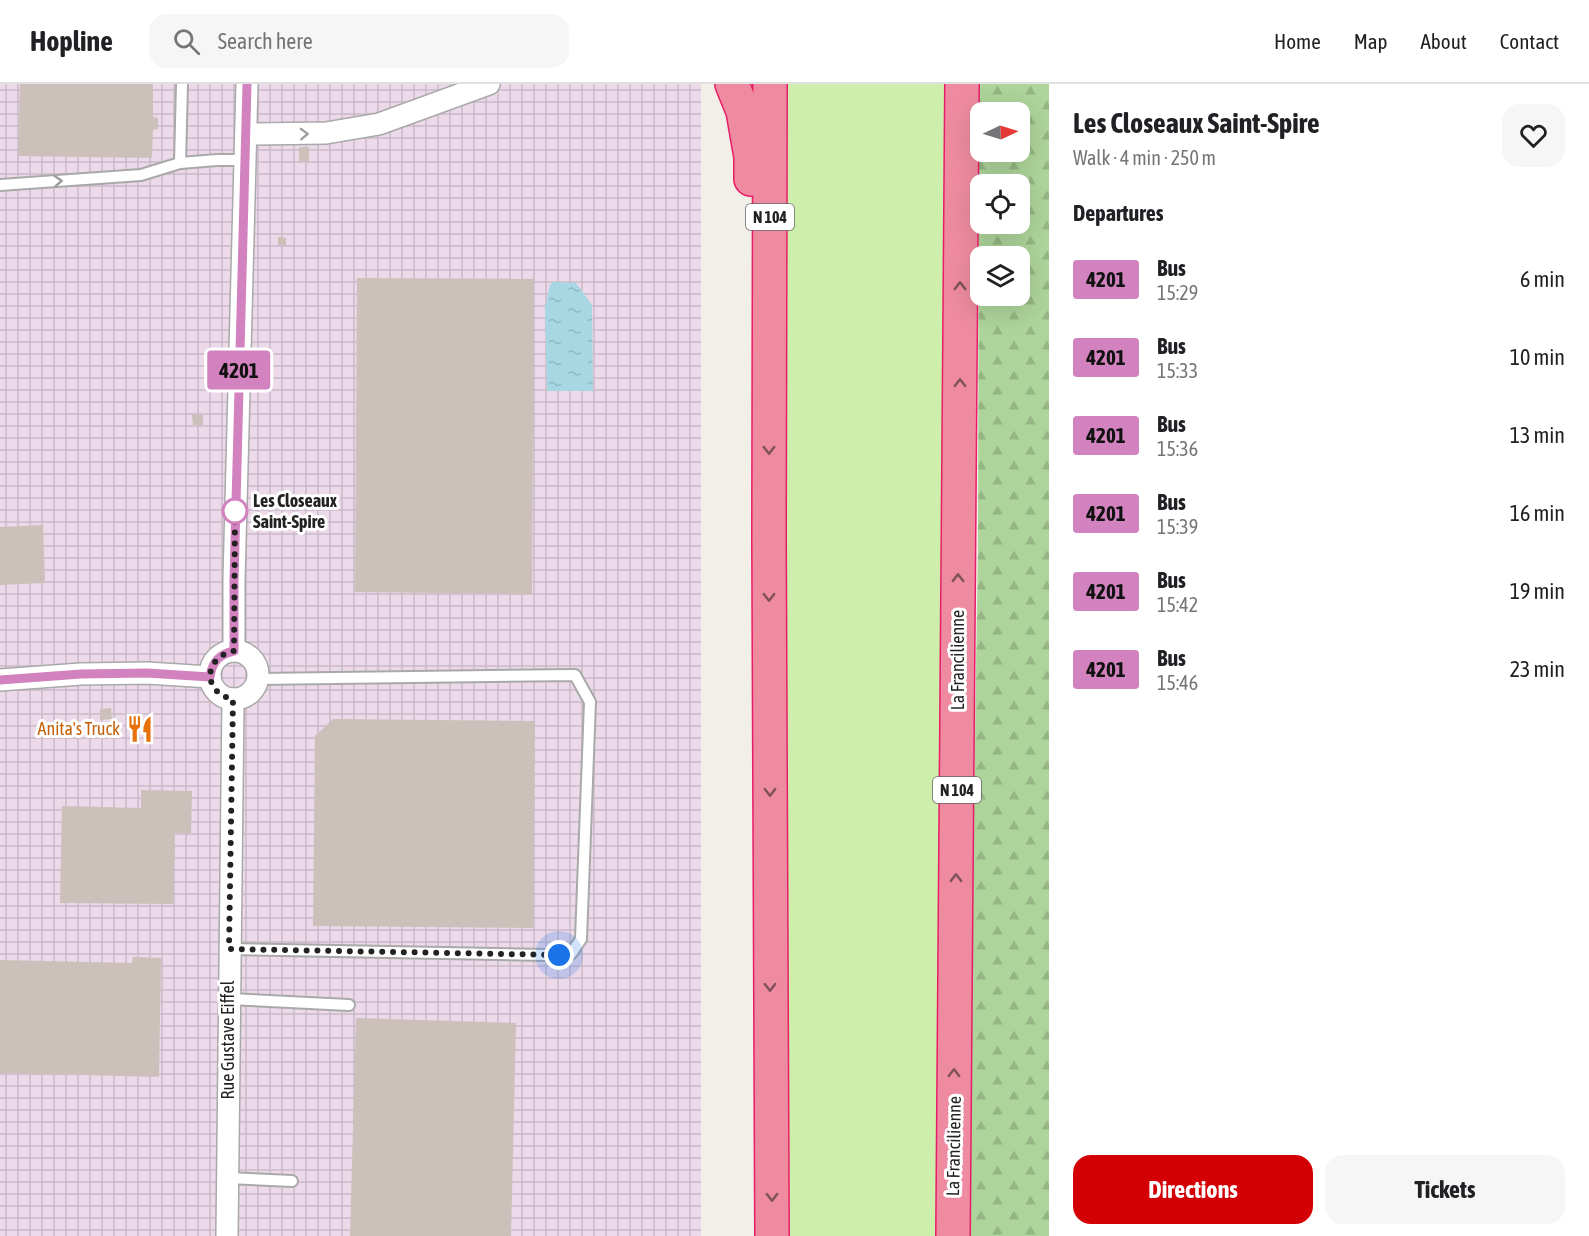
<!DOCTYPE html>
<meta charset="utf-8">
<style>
body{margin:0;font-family:"Asap Condensed",sans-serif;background:#f6f6f6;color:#202124;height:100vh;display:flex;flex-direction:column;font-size:22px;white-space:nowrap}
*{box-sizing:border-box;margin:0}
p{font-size:20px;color:#757577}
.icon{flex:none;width:33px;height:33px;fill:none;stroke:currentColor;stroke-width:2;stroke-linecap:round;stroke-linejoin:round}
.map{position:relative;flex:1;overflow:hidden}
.sheet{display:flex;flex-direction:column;background:#fff;width:540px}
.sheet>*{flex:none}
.badge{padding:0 12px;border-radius:4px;font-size:21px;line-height:39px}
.needle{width:39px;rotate:86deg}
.buttons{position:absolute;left:970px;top:18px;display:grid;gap:12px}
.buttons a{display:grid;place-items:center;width:60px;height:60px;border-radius:12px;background:#fff;box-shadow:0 6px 24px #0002;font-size:30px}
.you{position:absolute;width:30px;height:30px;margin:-15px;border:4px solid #fff;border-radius:50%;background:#1a73e8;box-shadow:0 0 0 9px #1a73e833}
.map>.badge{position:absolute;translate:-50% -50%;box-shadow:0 0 0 3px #fff}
h2{padding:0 24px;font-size:22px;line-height:54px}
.round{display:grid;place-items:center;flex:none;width:63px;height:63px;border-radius:18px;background:#f6f6f6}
.headline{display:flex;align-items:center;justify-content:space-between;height:102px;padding:0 24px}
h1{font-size:28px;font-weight:700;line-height:45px}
.primary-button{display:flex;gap:12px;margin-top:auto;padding:12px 24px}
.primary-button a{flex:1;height:69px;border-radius:18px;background:#d30006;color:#fff;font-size:24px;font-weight:700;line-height:69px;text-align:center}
.primary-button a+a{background:#f6f6f6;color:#202124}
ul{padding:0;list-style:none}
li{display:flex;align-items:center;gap:18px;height:78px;padding:0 24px}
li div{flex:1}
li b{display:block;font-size:22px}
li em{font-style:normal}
li .badge{min-width:66px;font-weight:700;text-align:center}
header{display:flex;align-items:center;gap:36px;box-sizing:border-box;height:84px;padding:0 30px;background:#fff;border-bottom:2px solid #e0e0e0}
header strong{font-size:28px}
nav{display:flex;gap:33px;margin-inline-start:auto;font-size:21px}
.search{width:420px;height:54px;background:#f6f6f6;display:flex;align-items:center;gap:15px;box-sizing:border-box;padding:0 21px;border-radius:18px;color:#757577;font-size:22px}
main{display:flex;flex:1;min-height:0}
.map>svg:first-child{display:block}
.industrial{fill:url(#industrial-grid)}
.grass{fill:#ceefab}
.forest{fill:url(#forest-firs);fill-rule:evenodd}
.water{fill:url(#water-ripples)}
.building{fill:#cbc1ba}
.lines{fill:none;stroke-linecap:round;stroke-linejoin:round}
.lane-casing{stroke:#a9a9a9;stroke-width:14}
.street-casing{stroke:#a9a9a9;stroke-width:24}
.highway-casing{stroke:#e81d68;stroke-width:36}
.lane{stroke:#fff;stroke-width:10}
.street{stroke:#fff;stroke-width:21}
.highway{stroke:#ee8ba0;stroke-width:33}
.oneway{stroke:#9c9c9c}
.oneway2{stroke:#7e515b}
.line-casing{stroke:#fff;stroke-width:14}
.line{stroke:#d282be;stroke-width:9}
.walk{stroke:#222;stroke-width:6;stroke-dasharray:0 10.8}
.stop-dot{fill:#fff;stroke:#d282be;stroke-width:3}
.labels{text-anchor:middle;stroke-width:6;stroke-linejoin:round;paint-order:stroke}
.shield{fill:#fff;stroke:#646464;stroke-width:1.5}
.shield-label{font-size:16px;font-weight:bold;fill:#222}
.stop-label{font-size:18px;font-weight:bold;fill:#222;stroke:#fff;text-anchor:start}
.street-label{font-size:18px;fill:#222;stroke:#fff}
.food-label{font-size:18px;fill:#c56008;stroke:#fff;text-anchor:end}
</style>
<header>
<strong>Hopline</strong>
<div class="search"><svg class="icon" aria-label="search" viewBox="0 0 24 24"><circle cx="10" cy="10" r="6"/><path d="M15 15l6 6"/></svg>Search here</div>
<nav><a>Home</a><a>Map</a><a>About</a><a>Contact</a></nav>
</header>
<main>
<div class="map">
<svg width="1049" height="1152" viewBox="0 0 1049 1152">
<defs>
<pattern id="industrial-grid" width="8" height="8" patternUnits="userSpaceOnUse" patternTransform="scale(1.5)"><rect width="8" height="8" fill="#ecd9e9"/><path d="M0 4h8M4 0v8" fill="none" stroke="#cabac8"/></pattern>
<pattern id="forest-firs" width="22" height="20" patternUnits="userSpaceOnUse" patternTransform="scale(1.5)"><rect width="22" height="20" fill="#add49a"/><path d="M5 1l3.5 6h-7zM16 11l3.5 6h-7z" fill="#95b684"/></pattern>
<pattern id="water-ripples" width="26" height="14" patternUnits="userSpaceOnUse" patternTransform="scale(1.5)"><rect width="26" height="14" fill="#a6d7e3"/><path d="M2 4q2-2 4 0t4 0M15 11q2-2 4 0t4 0" fill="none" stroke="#8fb8c2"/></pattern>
</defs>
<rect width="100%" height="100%" fill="#f2efe8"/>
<rect class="industrial" x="0" y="0" width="701" height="1152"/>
<polygon class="grass" points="784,0 949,0 941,1152 787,1152 785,960"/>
<path class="forest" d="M979 0H1049V1152H967L978 463ZM981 28H1020V68H981ZM981 100H1020V140H981ZM981 172H1020V212H981Z"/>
<polygon class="water" points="553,198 576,199 592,221 593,307 547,307 545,224 550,201"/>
<g class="building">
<polygon points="20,0 153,0 153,33 158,34 158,45 153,46 152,74 18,72"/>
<rect x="299" y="63" width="10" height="14"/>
<polygon points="278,153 286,154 286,161 278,161"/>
<polygon points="357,194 534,195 532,510 355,508"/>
<polygon points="192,331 203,331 203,341 193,341"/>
<polygon points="43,441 45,499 0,501 0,443"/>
<polygon points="111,624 112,635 100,636 100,625"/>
<polygon points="333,635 535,637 533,844 313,842 315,652"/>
<polygon points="141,706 192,707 191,750 175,749 173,820 60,819 62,722 141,724"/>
<polygon points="133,873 161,874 159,993 0,989 0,876 132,879"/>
<polygon points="356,934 516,939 511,1152 350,1152"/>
</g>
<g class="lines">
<defs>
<g id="lane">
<polyline points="180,79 182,0"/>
<polyline points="0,101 141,91 180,79 217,76 245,76"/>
<polyline points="229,865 547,871 571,870 581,855 590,618 575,591 257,595"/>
<polyline points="229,915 349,921"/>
<polyline points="227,1094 292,1097"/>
</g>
<g id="street">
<polyline points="246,50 326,49 379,40 489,0"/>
<polyline points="234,567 234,496 247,0"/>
<circle cx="234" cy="591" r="24"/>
<polyline points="0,596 81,590 147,589 210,593"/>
<polyline points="227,1152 233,615"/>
</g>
<g id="highway">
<polyline points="732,0 743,27 751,73 751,95"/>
<polyline points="770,0 769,454 772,1152"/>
<polyline points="953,1152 962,0"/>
</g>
</defs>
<use href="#lane" class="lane-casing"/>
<use href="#street" class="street-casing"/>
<use href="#highway" class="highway-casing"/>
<use href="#lane" class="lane"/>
<use href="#street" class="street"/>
<use href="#highway" class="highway"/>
</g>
<defs><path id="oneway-chevron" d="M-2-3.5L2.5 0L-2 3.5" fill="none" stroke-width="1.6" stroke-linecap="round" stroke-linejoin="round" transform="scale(1.5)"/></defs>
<g class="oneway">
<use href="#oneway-chevron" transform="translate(304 50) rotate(-2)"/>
<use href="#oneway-chevron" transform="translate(58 97) rotate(-4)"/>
</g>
<g class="oneway2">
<use href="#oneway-chevron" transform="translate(960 202) rotate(-90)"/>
<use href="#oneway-chevron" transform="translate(960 299) rotate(-90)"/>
<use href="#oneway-chevron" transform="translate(769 366) rotate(90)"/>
<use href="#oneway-chevron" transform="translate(958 494) rotate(-90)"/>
<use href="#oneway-chevron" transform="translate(769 513) rotate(90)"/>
<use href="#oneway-chevron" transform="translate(770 708) rotate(90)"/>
<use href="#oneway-chevron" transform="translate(956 794) rotate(-90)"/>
<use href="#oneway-chevron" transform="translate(770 903) rotate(90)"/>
<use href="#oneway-chevron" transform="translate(954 989) rotate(-89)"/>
<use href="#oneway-chevron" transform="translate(772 1113) rotate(89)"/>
</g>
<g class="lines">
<defs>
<path id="line" d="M0 596 81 590 147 589 210 593C212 578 219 570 234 567V496L247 0"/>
</defs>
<use href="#line" class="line-casing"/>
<use href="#line" class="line"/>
<path class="walk" d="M235 427 234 567C203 573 202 609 233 615L229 865 559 871"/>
</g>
<defs>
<symbol id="restaurant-bare" viewBox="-9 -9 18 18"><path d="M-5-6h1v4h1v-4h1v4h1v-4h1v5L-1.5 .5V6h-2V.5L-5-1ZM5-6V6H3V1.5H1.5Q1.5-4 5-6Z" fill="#e8710a" stroke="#fff" stroke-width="2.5" paint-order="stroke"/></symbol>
</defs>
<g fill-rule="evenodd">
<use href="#restaurant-bare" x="121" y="626" width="38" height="38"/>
</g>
<circle class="stop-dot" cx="235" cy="427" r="12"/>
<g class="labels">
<g class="shield">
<rect x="746" y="120" width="48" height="26" rx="4.5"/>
<rect x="933" y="693" width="48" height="26" rx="4.5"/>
</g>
<g class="shield-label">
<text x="770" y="139">N 104</text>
<text x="957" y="712">N 104</text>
</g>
<g class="stop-label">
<text x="253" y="423">Les Closeaux<tspan x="253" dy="21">Saint-Spire</tspan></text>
</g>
<g class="street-label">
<text transform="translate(958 576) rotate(-90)" y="6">La Francilienne</text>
<text transform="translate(228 956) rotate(-90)" y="6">Rue Gustave Eiffel</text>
<text transform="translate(954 1062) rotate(-89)" y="6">La Francilienne</text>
</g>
<g class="food-label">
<text x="120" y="651">Anita's Truck</text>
</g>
</g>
</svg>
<div class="buttons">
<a><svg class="needle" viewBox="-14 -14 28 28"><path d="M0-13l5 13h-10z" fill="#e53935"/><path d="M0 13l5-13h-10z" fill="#757577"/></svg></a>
<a><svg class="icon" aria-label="locate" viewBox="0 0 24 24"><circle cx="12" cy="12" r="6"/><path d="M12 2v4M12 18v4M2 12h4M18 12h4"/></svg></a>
<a><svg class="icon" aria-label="layers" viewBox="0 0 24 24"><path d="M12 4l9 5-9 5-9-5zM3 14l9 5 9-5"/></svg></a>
</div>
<div class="you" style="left:559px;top:871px"></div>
<b class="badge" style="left:239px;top:286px;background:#d282be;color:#111">4201</b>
</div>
<section class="sheet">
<div class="headline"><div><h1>Les Closeaux Saint-Spire</h1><p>Walk · 4 min · 250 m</p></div><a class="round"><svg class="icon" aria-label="heart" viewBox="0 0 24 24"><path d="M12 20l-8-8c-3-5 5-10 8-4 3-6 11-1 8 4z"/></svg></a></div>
<h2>Departures</h2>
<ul>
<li><span class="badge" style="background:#d282be;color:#111">4201</span><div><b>Bus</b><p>15:29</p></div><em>6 min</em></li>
<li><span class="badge" style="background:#d282be;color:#111">4201</span><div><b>Bus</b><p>15:33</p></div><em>10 min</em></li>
<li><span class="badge" style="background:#d282be;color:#111">4201</span><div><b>Bus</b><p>15:36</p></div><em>13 min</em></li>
<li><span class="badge" style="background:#d282be;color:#111">4201</span><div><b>Bus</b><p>15:39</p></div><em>16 min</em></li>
<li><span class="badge" style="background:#d282be;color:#111">4201</span><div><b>Bus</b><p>15:42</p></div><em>19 min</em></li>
<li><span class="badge" style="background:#d282be;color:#111">4201</span><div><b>Bus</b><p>15:46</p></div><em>23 min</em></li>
</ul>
<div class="primary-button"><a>Directions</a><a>Tickets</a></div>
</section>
</main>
